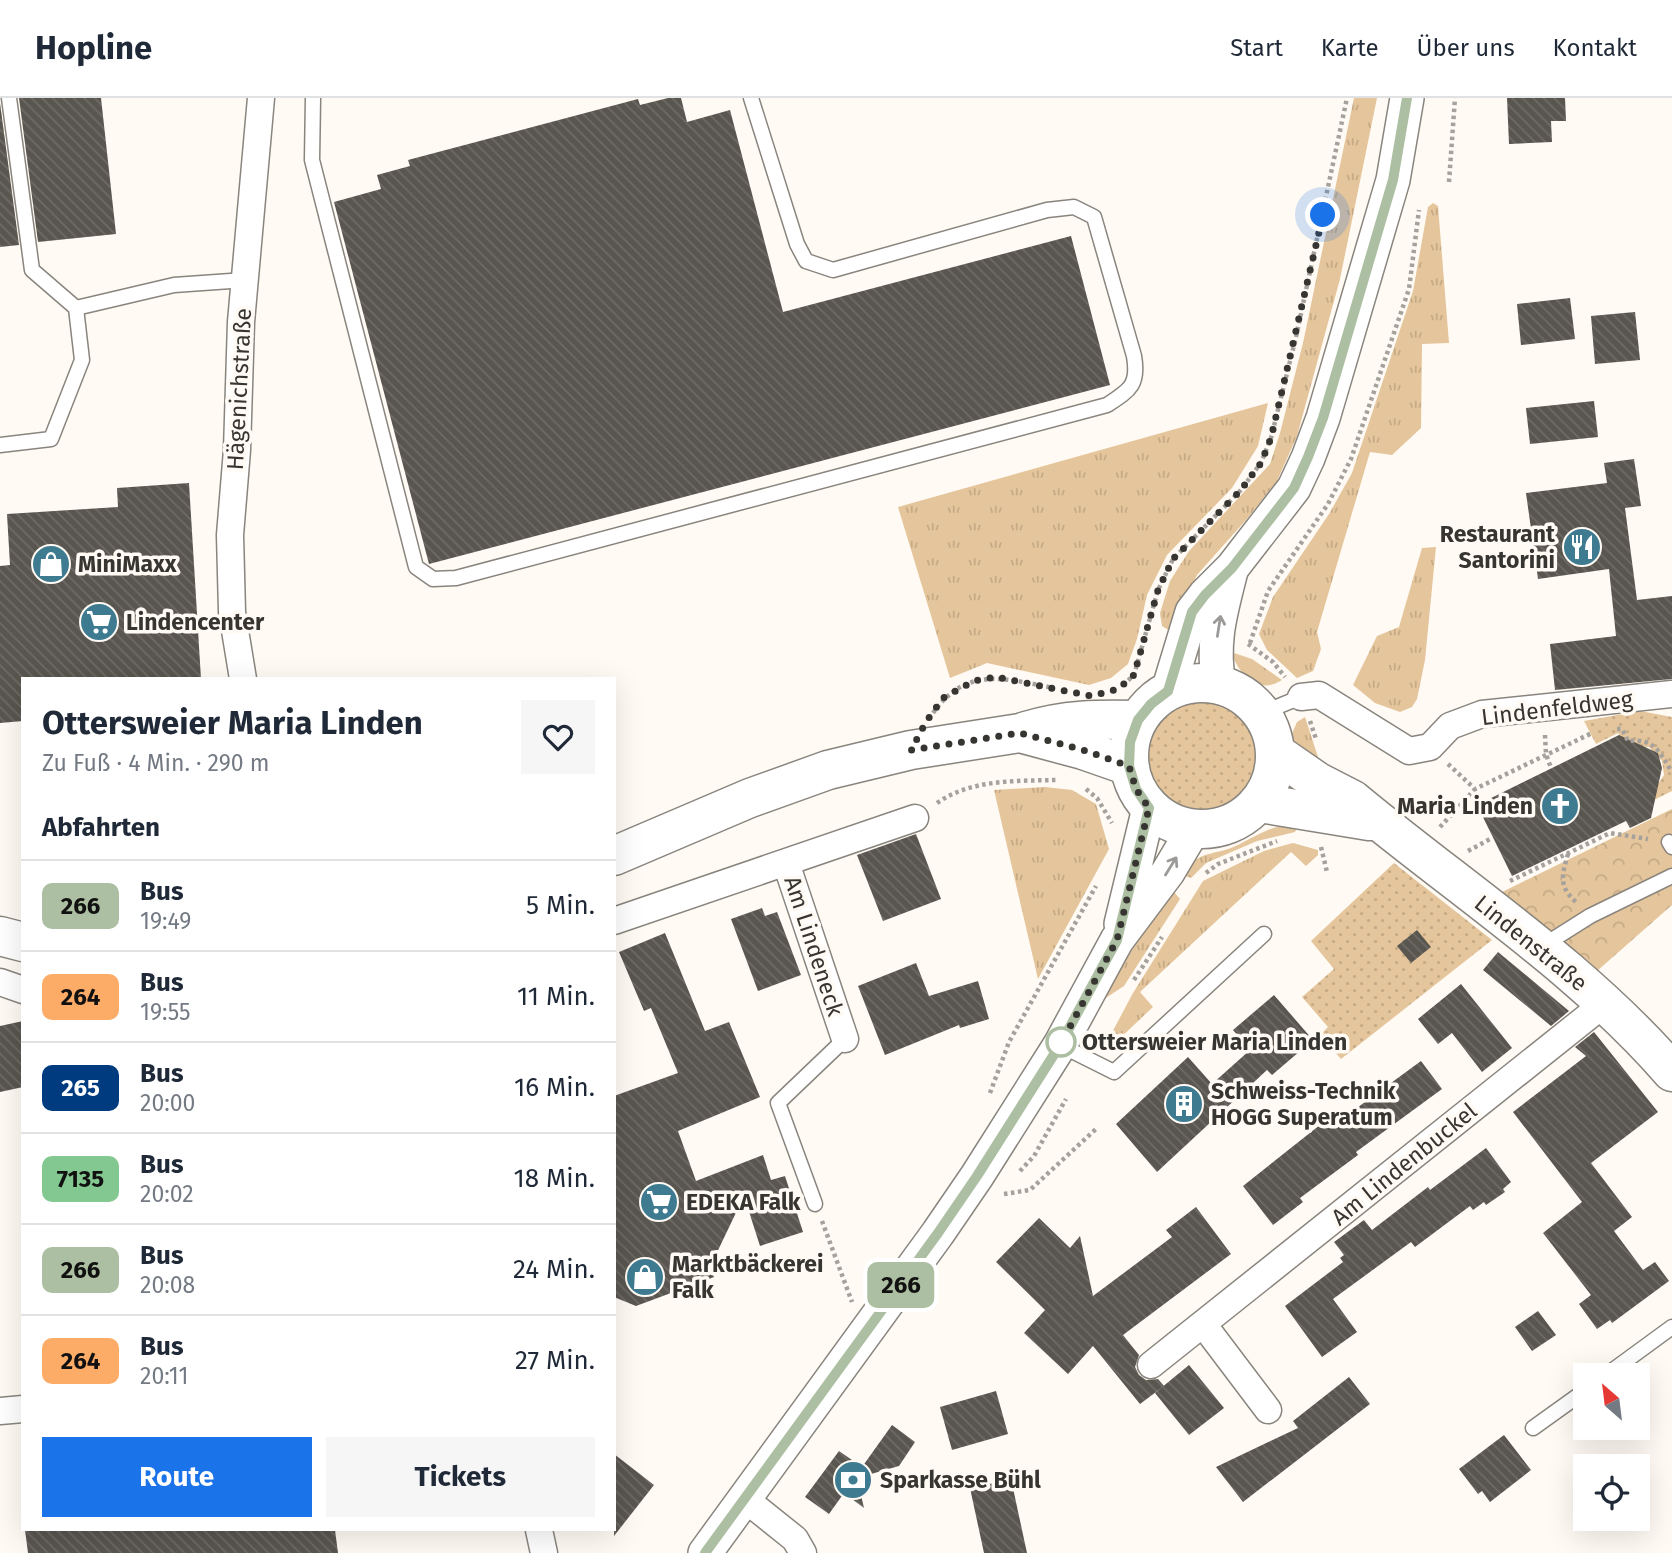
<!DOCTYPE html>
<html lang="de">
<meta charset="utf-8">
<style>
body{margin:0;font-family:"Fira Sans",sans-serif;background:#f6f6f7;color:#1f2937;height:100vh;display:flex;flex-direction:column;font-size:26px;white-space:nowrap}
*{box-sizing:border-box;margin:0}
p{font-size:23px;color:#747a83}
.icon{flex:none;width:38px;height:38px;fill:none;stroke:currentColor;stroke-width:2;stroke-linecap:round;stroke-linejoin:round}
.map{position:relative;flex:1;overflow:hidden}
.drawer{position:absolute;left:21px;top:579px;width:595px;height:854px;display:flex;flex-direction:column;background:#fff;border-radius:0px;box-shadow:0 7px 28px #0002}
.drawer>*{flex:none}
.badge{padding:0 14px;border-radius:10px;font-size:24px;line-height:46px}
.needle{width:46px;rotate:332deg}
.controls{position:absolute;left:1573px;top:1265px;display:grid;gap:14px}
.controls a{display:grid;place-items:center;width:77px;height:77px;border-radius:0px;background:#fff;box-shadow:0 7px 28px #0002;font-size:35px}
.you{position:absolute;width:35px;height:35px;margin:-18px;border:5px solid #fff;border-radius:50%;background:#1a73e8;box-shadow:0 0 0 10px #1a73e833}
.map>.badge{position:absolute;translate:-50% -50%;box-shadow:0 0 0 4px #fff}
h2{padding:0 21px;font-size:26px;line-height:63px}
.round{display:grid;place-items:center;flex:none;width:74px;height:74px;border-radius:0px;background:#f6f6f7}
.headline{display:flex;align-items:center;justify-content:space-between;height:119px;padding:0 21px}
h1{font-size:33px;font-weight:700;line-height:52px}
.primary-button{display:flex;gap:14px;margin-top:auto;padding:14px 21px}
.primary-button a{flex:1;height:80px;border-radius:0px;background:#1a73e8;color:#fff;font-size:28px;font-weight:700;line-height:80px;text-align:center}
.primary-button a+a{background:#f6f6f7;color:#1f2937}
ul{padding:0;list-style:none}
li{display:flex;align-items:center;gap:21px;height:91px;padding:0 21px;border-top:2px solid #e0e1e3}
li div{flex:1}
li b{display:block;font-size:26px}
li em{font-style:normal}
li .badge{min-width:77px;font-weight:700;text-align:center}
header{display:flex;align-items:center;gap:42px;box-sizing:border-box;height:98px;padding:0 35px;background:#fff;border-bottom:2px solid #e0e1e3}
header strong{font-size:33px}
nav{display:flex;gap:38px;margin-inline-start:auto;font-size:24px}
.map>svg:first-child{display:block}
.grass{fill:url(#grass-tufts)}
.park{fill:url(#park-crowns)}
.garden{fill:url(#garden-dots)}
.building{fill:url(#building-back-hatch)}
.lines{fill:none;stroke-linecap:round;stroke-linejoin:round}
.service-casing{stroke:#89857e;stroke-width:17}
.minor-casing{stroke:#89857e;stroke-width:29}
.tertiary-casing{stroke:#89857e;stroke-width:36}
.secondary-casing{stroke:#89857e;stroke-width:41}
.path{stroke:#a5a19c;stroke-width:4.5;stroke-dasharray:3.5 3.5;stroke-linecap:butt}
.service{stroke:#fff;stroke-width:14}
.minor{stroke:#fff;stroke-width:26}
.tertiary{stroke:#fff;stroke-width:33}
.secondary{stroke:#fff;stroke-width:38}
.oneway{stroke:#9b9a98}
.line-casing{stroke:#fff;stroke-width:16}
.line{stroke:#adbfa2;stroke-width:10}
.walk{stroke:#373532;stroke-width:7;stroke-dasharray:0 12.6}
.stop-dot{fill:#fff;stroke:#adbfa2;stroke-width:3.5}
.labels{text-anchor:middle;stroke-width:7;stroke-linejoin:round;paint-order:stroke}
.street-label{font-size:23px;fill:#373532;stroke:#fffaf3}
.poi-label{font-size:23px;font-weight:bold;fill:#373532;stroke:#fffaf3;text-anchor:start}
.stop-label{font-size:23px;font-weight:bold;fill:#373532;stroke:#fffaf3;text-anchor:start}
</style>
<header>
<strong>Hopline</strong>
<nav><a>Start</a><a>Karte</a><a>Über uns</a><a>Kontakt</a></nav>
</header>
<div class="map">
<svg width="1672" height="1455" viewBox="0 0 1672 1455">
<defs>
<pattern id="grass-tufts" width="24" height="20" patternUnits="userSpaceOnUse" patternTransform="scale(1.75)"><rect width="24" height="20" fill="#e5c59b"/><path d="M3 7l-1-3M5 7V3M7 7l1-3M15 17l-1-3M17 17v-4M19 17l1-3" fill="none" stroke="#c5aa86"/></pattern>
<pattern id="park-crowns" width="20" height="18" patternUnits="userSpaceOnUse" patternTransform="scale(1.75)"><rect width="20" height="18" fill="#e5c59b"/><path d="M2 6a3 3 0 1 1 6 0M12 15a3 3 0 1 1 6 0" fill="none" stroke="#c5aa86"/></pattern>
<pattern id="garden-dots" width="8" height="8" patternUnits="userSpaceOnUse" patternTransform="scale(1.75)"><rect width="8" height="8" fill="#e5c59b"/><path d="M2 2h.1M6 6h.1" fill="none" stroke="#c5aa86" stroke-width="1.8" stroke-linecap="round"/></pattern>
<pattern id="building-back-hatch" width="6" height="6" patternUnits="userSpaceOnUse" patternTransform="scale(1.75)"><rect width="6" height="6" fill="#59554f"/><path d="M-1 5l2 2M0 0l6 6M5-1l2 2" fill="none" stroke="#6e6b66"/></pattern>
</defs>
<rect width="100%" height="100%" fill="#fffaf3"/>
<g class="grass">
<polygon points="1354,0 1377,0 1340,181 1297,338 1277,383 1246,422 1197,477 1170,533 1162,528 1160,515 1170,483 1189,453 1270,366 1280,335 1303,245"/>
<polygon points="1433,105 1438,108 1449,245 1422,246 1421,330 1392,357 1370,354 1317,534 1321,551 1313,573 1297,580 1267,552 1259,536 1273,499 1329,416 1352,375 1413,193 1428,109"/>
<polygon points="1268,305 1258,348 1232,390 1167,457 1147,497 1137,541 1128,566 1111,580 1089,587 987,565 950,580 898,409"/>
<polygon points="1436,449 1425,562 1417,601 1412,609 1400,614 1375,605 1353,587 1377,538 1399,529 1422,450"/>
<path d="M1231 554 1252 561 1282 582C1257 598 1239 576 1231 554Z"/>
<polygon points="1305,619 1318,659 1316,667 1297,655 1291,638 1297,624"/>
<polygon points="1045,689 1072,692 1096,706 1109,751 1038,881 994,692"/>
<path d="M1299 725 1295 734 1257 743 1206 765 1191 780 1180 776C1203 750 1212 759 1238 747 1262 735 1270 728 1299 725Z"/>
<polygon points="1293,745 1318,752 1318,757 1306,768 1291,754 1140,894 1153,909 1117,943 1108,942 1133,895 1203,783 1264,753"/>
<polygon points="1170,789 1180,801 1124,888 1101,903"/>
</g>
<polygon class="park" points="1672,711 1672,807 1597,873 1498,796"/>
<g class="garden">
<circle cx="1204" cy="660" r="58"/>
<polygon points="1640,613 1672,619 1672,693 1644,707 1664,677 1662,663 1649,649 1626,648 1618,635 1596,646 1584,623"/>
<polygon points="1394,765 1492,842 1341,961 1320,937 1328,929 1302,899 1334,871 1311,843"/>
</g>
<g class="building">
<polygon points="19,0 101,0 116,136 38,144"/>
<polygon points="668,0 681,0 687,24 730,12 783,214 1071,138 1110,287 429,466 334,104 381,91 377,77 410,68 408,62 638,1 640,7"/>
<polygon points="1507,0 1565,0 1566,23 1551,23 1552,44 1509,46"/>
<polygon points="0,5 19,147 0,149"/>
<polygon points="1570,200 1575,241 1521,247 1517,206"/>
<polygon points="1635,214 1640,262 1595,266 1591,218"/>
<polygon points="1594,303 1598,339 1530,346 1526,310"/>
<polygon points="1634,361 1641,408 1625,410 1637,502 1672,498 1672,581 1555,592 1550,546 1616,538 1609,471 1538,481 1526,395 1607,385 1604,365"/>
<polygon points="189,385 201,581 23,581 23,623 0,625 0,468 10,467 7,416 118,409 117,390"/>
<polygon points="1619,637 1658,655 1662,670 1651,720 1630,730 1626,723 1512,778 1477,707"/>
<polygon points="916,736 941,801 883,823 857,757"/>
<polygon points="762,810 765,818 777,814 801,877 758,893 731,821"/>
<polygon points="1417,832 1431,849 1411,865 1397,848"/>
<polygon points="665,835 705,933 729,924 760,999 678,1033 696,1083 763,1057 771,1082 785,1078 803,1134 760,1148 744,1098 710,1169 714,1179 636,1208 614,1199 614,998 678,975 651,910 644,913 619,854"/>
<polygon points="1498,854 1569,913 1551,928 1483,872"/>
<polygon points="916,865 929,898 978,883 989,921 960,930 959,927 885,957 858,888"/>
<polygon points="1461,886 1512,950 1482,974 1452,935 1438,946 1418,921"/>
<polygon points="1274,897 1313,942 1272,977 1267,972 1157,1074 1116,1026 1188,959 1212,986 1250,952 1233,932"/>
<polygon points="23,923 23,989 0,994 0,928"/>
<polygon points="1594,934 1658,1014 1591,1065 1632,1119 1614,1133 1643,1172 1655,1164 1669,1183 1612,1225 1610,1222 1597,1231 1579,1206 1591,1197 1543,1135 1582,1104 1513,1014 1586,958 1575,949"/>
<polygon points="1421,963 1442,991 1356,1054 1358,1057 1300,1100 1303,1104 1273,1127 1243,1088 1330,1019 1335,1026"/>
<polygon points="1486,1050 1511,1084 1503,1091 1505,1094 1486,1107 1484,1104 1473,1112 1470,1108 1415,1149 1411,1144 1333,1201 1357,1234 1322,1259 1285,1208 1343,1164 1340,1160 1344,1157 1334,1144 1364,1122 1372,1132 1428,1089 1430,1092"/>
<polygon points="1196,1109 1231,1156 1123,1237 1139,1257 1135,1269 1139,1277 1146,1282 1158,1281 1164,1288 1140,1306 1093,1248 1068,1276 1024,1235 1045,1212 996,1164 1039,1120 1070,1150 1080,1138 1093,1198 1172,1139 1166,1132"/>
<polygon points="1538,1213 1556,1237 1532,1253 1515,1229"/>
<polygon points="1189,1267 1224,1310 1189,1337 1155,1295"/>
<polygon points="1349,1279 1370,1306 1243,1404 1216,1369 1298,1330 1293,1323"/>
<polygon points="996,1293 1008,1336 952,1352 940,1309"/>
<polygon points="892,1327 915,1344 899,1368 857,1380 864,1410 844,1395 829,1416 805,1399 839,1353 862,1369"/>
<polygon points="1504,1337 1531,1372 1490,1404 1482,1393 1478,1396 1459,1371"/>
<polygon points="614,1356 654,1387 614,1438"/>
<polygon points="1011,1381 1027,1455 984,1455 970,1390"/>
<polygon points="25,1432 335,1432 338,1455 28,1455"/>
</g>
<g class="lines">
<defs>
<g id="service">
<path d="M313 0 312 62 416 469 433 481 456 480 1107 307C1130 292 1139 287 1134 258L1094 119 1074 109 1047 112 833 172 806 163 797 146 751 0"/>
<polyline points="76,210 174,187 245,182"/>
<polyline points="0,347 51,341 82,262 76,210 32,172 9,0"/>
<polyline points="1262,615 1301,599"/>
<polyline points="1669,744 1672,749"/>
<polyline points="1541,849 1590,818 1672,778"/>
<polyline points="1060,947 1114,974 1264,836"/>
<polyline points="815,1106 778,1005 845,941"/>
<polyline points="1605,1278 1672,1229"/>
<polyline points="1533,1330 1586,1292"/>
</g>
<g id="minor">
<polyline points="243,581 232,514 230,437 237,352 241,224 261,0"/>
<polyline points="1301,599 1319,597 1409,653 1430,649 1450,628 1482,616 1672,596"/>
<polyline points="786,765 845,941"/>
<polyline points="614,823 915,720"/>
<polyline points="0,884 23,892"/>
<polyline points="1203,1226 1268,1312"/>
<polyline points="1151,1267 1605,905"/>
<polyline points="0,1313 23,1311"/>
<polyline points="745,1401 795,1441 803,1455"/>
<polyline points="539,1432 544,1455"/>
</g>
<g id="tertiary">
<path d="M1219 587C1211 544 1221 513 1231 473"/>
<polyline points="1168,593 1192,514 1205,497 1232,470 1294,390 1308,360 1323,320 1393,82 1407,0"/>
<polyline points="1121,826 1149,710"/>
<polyline points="705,1455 938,1135 977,1078 1060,947 1117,842 1168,774 1193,732"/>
</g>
<g id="secondary">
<circle cx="1202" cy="658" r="73"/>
<path d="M1026 633C1065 621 1098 621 1138 622"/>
<path d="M1276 655 1318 684 1353 702C1460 791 1580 868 1672 974"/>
<polyline points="1260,705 1369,723"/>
<polyline points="614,758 750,700 828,672 911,652 1020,635 1083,652 1129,668"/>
<polyline points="0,838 23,844"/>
</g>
</defs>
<use href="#service" class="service-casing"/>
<use href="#minor" class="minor-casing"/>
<use href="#tertiary" class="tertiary-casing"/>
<use href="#secondary" class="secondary-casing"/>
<g class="path">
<polyline points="1449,84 1455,0"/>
<polyline points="1250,545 1268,493 1328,406 1351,361 1409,191 1419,112"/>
<polyline points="1248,546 1273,564 1285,579"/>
<polyline points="1123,587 1134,577 1158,492 1173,461 1240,393 1261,365 1271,340 1296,239 1347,0"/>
<path d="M933 615C967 567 1005 581 1054 590"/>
<polyline points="1310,623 1316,641"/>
<path d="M1617 631H1622L1628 643C1655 640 1659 654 1672 674"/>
<polyline points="1545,637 1546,656 1551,670"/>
<polyline points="1448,666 1475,691 1592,635"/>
<polyline points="1086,691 1097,700 1112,725"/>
<path d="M937 705C971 681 1016 683 1056 682"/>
<polyline points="1440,729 1475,691"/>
<polyline points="1321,749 1327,774"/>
<polyline points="1468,753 1492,740"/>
<path d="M1568 756C1562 777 1558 788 1576 804"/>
<polyline points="1206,775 1218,766 1277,743"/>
<polyline points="1510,783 1610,735 1648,741"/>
<polyline points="1134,882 1162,839"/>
<polyline points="990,995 1009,944 1096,788"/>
<polyline points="1020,1073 1034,1058 1066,1001"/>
<polyline points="1004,1096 1030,1092 1097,1030"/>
<polyline points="822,1123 852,1204"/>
</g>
<use href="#service" class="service"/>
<use href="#minor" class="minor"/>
<use href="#tertiary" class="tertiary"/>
<use href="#secondary" class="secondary"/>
</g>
<defs><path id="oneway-shaft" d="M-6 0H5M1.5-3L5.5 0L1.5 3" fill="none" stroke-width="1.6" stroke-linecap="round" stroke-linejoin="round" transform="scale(1.75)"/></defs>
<g class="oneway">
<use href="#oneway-shaft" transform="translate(1219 528) rotate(-81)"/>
<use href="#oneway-shaft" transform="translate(1171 768) rotate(-58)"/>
</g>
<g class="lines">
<defs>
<polyline id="line" points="705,1455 938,1135 977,1078 1060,947 1117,842 1149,710 1136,691 1129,668 1130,644 1138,622 1151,606 1168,593 1192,514 1205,497 1232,470 1294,390 1308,359 1323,320 1393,82 1407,0"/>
</defs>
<use href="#line" class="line-casing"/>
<use href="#line" class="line"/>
<polyline class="walk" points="1061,944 1060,947 1117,842 1149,710 1136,691 1129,668 1083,652 1020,635 911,652 926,624 943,600 974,583 996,579 1091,598 1118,591 1134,577 1158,492 1173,461 1240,393 1261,365 1271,340 1323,117"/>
</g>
<defs>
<symbol id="restaurant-disc" viewBox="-11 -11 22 22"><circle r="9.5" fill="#3e7b91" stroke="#fffaf3"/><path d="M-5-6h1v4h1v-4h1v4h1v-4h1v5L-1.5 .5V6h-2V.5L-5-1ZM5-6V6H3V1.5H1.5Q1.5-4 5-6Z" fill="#fff"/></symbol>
<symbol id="shop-disc" viewBox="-11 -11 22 22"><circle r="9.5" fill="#3e7b91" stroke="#fffaf3"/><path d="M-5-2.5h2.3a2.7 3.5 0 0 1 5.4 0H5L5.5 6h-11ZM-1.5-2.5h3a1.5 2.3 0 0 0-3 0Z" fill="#fff"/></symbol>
<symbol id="supermarket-disc" viewBox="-11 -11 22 22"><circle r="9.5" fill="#3e7b91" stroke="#fffaf3"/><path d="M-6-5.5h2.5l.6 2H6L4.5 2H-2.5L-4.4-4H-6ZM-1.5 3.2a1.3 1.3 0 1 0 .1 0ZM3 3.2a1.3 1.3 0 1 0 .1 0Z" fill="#fff"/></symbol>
<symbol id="church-disc" viewBox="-11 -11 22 22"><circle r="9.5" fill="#3e7b91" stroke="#fffaf3"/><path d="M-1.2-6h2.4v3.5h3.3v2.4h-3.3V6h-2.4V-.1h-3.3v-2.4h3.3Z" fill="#fff"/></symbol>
<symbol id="building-disc" viewBox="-11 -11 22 22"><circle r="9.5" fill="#3e7b91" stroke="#fffaf3"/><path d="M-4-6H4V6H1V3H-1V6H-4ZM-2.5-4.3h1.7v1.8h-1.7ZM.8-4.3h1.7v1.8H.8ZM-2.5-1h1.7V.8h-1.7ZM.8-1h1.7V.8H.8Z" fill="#fff"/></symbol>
<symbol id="bank-disc" viewBox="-11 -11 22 22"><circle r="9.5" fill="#3e7b91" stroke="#fffaf3"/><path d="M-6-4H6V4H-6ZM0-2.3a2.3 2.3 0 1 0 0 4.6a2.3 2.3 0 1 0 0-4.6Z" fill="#fff"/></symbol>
</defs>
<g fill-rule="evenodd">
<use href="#restaurant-disc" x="1560" y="427" width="44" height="44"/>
<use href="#shop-disc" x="29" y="444" width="44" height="44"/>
<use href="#supermarket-disc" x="77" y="502" width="44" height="44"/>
<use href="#church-disc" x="1538" y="686" width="44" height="44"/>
<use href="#building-disc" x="1162" y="984" width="44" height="44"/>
<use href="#supermarket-disc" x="637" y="1082" width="44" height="44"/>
<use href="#shop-disc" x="623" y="1157" width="44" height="44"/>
<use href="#bank-disc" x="831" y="1360" width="44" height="44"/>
</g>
<circle class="stop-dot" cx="1061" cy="944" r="14"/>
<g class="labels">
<g class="street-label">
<text transform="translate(239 291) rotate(-87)" y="8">Hägenichstraße</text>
<text transform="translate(1557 610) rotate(-7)" y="8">Lindenfeldweg</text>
<text transform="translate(1531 845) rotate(39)" y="8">Lindenstraße</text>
<text transform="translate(814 848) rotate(72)" y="8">Am Lindeneck</text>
<text transform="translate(1404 1066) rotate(-39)" y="8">Am Lindenbuckel</text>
</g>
<g class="poi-label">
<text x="1555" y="444" text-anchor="end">Restaurant<tspan x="1555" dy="26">Santorini</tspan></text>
<text x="78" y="474">MiniMaxx</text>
<text x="126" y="532">Lindencenter</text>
<text x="1533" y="716" text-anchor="end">Maria Linden</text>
<text x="1211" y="1001">Schweiss-Technik<tspan x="1211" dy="26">HOGG Superatum</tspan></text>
<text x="686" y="1112">EDEKA Falk</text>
<text x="672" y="1174">Marktbäckerei<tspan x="672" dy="26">Falk</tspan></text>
<text x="880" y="1390">Sparkasse Bühl</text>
</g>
<g class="stop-label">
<text x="1082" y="952">Ottersweier Maria Linden</text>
</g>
</g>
</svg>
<div class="controls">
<a><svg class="needle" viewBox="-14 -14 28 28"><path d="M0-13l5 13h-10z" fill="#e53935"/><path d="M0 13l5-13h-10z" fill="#747a83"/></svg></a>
<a><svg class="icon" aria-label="locate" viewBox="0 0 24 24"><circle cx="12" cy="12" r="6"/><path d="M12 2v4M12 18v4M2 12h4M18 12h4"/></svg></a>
</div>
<div class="you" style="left:1323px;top:117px"></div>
<b class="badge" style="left:901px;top:1187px;background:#adbfa2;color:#111">266</b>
<section class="drawer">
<div class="headline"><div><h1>Ottersweier Maria Linden</h1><p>Zu Fuß · 4 Min. · 290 m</p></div><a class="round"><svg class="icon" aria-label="heart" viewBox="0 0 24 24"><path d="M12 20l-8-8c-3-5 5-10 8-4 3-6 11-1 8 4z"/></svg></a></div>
<h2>Abfahrten</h2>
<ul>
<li><span class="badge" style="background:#adbfa2;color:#111">266</span><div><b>Bus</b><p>19:49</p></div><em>5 Min.</em></li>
<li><span class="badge" style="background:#fcac66;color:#111">264</span><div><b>Bus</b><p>19:55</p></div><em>11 Min.</em></li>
<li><span class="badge" style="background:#003b80;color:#fff">265</span><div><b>Bus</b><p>20:00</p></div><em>16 Min.</em></li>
<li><span class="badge" style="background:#84c891;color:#111">7135</span><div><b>Bus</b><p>20:02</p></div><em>18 Min.</em></li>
<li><span class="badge" style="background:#adbfa2;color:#111">266</span><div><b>Bus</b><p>20:08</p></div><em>24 Min.</em></li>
<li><span class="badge" style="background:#fcac66;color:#111">264</span><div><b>Bus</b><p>20:11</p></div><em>27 Min.</em></li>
</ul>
<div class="primary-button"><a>Route</a><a>Tickets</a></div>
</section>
</div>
